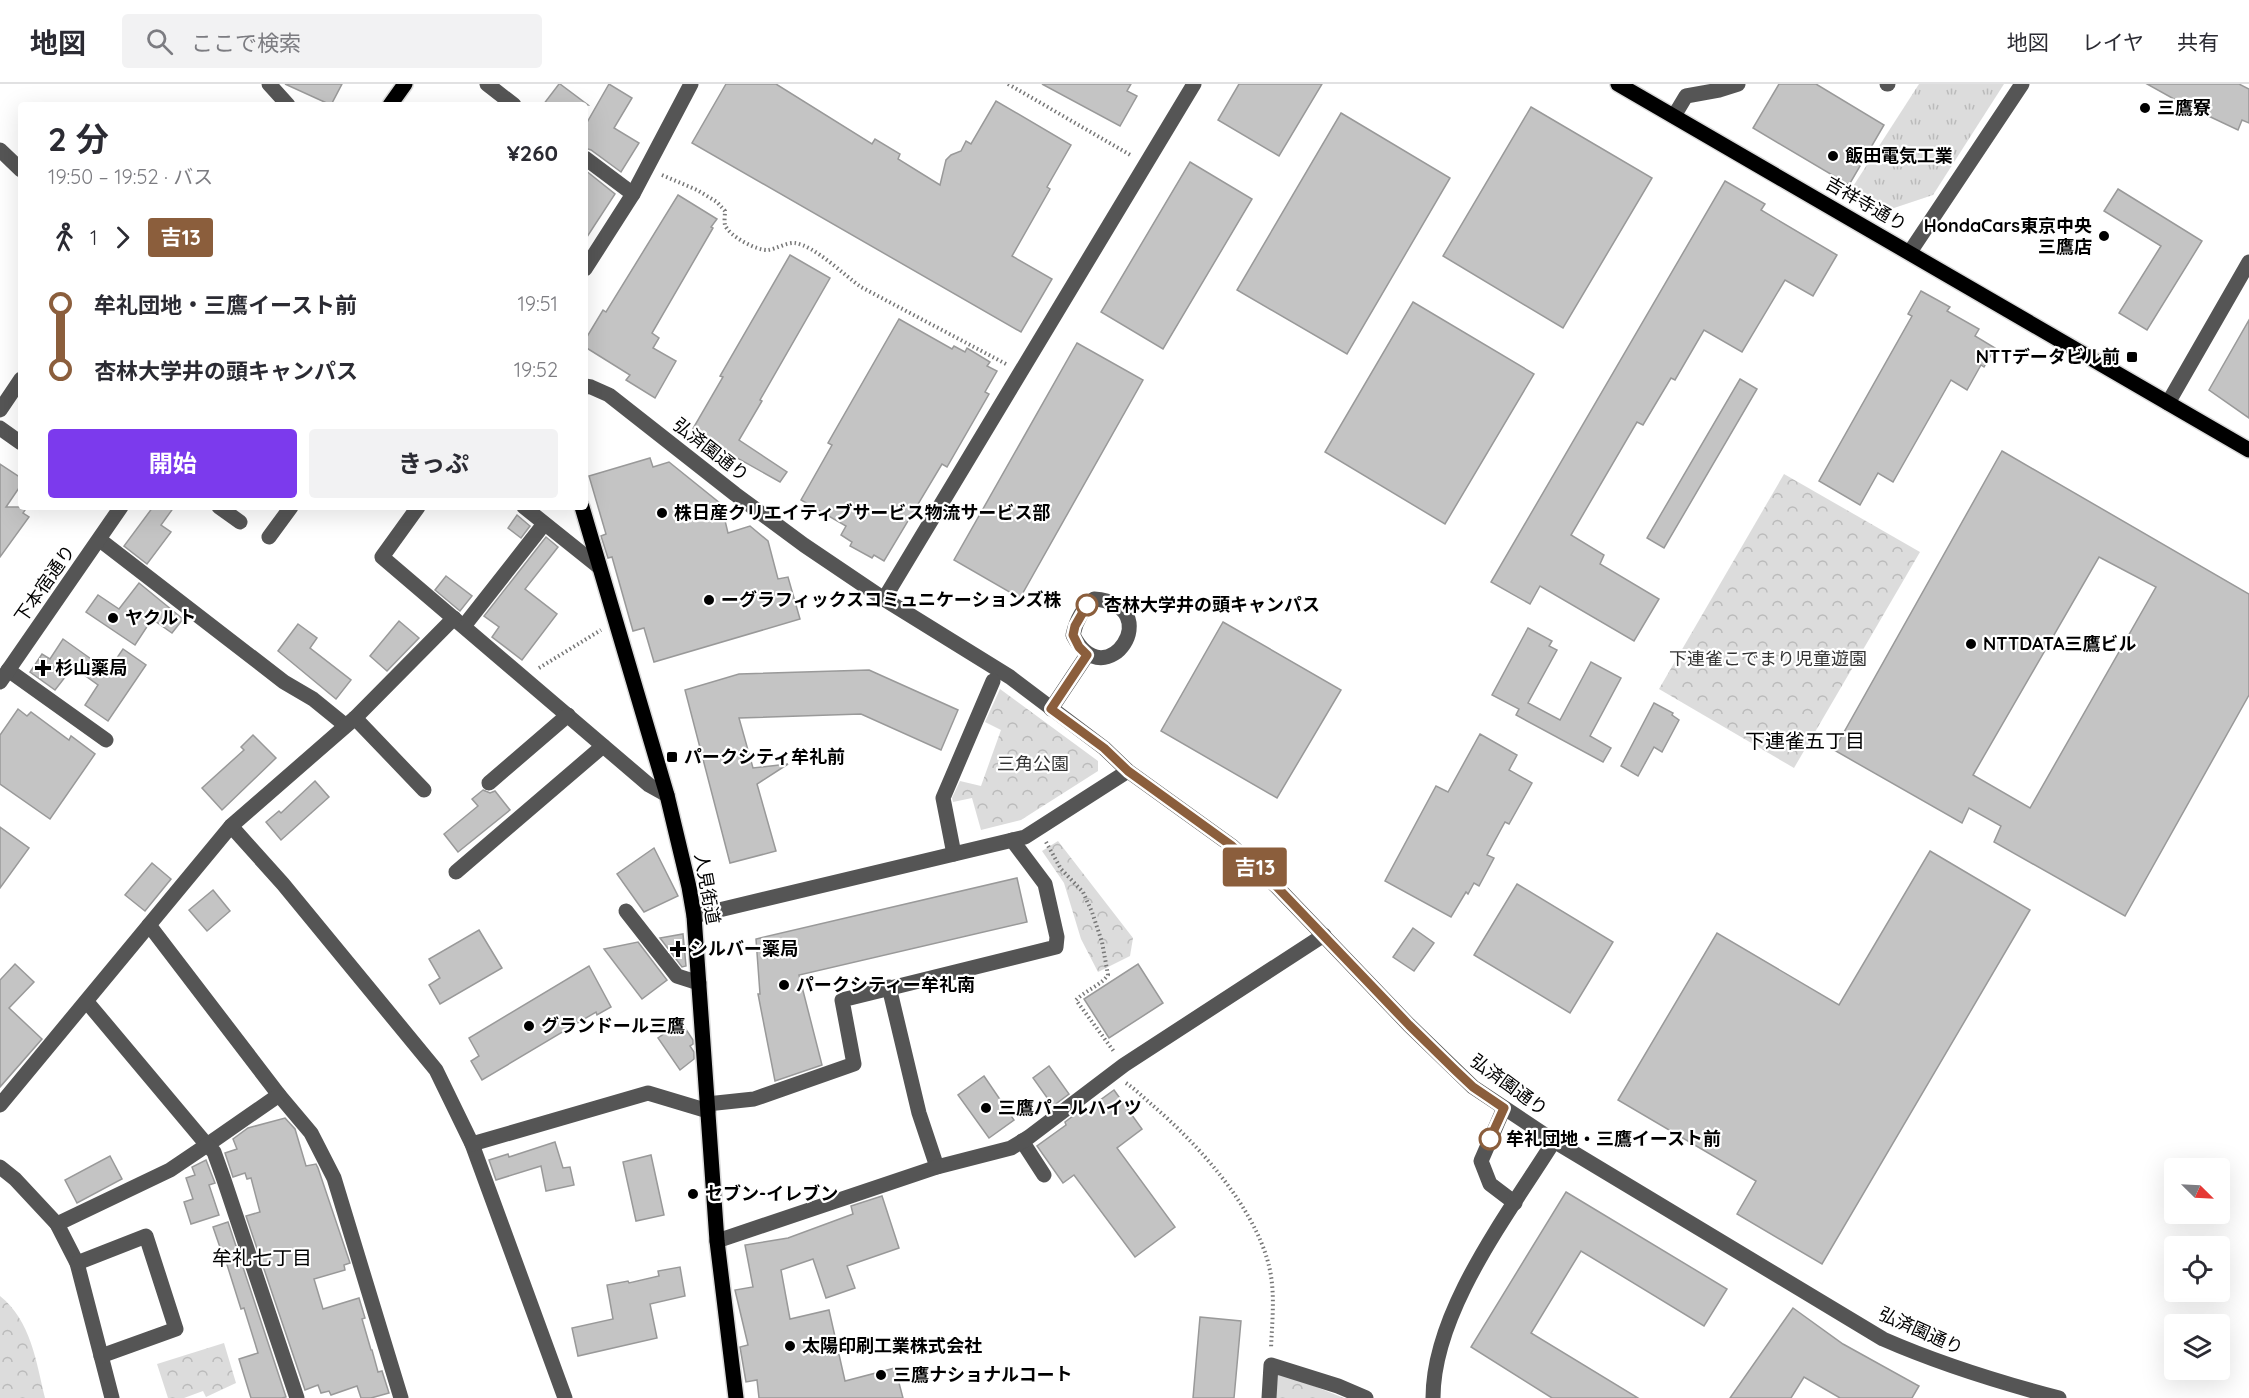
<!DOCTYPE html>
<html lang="ja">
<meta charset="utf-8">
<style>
body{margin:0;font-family:Quicksand,"Noto Sans JP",sans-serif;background:#f2f2f3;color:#2b2b33;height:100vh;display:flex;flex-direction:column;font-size:22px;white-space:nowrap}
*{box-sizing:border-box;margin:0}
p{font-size:20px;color:#7c7c81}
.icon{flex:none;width:33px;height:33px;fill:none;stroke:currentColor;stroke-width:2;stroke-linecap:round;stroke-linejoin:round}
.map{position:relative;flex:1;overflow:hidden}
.side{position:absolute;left:18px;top:18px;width:570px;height:408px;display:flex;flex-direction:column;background:#fff;border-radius:6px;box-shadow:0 6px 24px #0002}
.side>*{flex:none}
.badge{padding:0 12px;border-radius:4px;font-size:21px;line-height:39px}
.needle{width:39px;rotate:114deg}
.tools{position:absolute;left:2164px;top:1074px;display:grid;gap:12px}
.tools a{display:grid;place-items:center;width:66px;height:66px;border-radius:6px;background:#fff;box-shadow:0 6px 24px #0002;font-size:30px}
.map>.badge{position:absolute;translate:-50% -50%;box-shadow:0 0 0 3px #fff}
.legs{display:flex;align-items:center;gap:9px;height:66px;padding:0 30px;font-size:20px}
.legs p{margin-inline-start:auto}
.summary{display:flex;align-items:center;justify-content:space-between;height:102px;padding:0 30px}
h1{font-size:33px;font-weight:700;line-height:45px}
.button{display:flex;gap:12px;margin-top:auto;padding:12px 30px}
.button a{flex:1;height:69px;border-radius:6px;background:#7c3aed;color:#fff;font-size:24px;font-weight:700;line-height:69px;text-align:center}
.button a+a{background:#f2f2f3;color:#2b2b33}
ul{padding:0 30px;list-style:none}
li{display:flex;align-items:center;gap:21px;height:66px;font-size:22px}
li i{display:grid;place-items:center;width:9px;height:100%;margin:0 8px;background:currentColor}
li i::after{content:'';width:15px;height:15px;margin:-8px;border:4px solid;border-radius:50%;background:#fff}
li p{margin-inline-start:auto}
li:first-child i{background:linear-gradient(#0000 50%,currentColor 0)}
li:last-child i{background:linear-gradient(currentColor 50%,#0000 0)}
header{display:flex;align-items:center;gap:36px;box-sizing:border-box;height:84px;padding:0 30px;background:#fff;border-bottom:2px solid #e1e1e2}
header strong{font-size:28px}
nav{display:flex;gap:33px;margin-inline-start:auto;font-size:21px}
.search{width:420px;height:54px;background:#f2f2f3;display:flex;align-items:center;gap:15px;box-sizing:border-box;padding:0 21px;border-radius:6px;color:#7c7c81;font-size:22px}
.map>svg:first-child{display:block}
.grass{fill:url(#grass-tufts)}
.park{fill:url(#park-crowns)}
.building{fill:#c4c4c4;stroke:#999;stroke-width:1.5;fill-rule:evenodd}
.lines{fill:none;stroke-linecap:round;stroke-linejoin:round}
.major-casing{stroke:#dbdbdb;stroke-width:18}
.path{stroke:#777;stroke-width:4;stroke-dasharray:1.5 3;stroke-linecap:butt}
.minor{stroke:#555;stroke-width:15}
.major{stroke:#000;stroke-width:15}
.line-1-casing{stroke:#fff;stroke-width:14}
.line-1{stroke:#8b5e3c;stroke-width:9}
.poi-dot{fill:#000;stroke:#fff;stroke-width:2}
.stop-1-dot{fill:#fff;stroke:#8b5e3c;stroke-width:3}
.labels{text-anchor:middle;stroke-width:4.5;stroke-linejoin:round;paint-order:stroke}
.poi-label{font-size:18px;font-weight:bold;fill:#000;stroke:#fff;text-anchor:start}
.street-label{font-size:18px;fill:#000;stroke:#fff}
.stop-label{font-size:18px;font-weight:bold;fill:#000;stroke:#fff;text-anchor:start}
.park-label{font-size:18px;fill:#333;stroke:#fff}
.neighbourhood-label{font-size:20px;fill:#000;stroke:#fff}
</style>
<header>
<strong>地図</strong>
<div class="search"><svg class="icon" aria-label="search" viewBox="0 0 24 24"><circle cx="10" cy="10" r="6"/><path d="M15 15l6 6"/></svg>ここで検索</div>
<nav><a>地図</a><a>レイヤ</a><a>共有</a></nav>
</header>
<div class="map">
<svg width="2249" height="1314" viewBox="0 0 2249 1314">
<defs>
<pattern id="grass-tufts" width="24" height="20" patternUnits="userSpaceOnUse" patternTransform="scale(1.5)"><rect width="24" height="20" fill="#dcdcdc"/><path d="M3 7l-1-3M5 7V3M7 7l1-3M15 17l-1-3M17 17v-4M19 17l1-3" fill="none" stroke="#bbb"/></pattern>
<pattern id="park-crowns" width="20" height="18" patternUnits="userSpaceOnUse" patternTransform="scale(1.5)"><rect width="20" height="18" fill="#dcdcdc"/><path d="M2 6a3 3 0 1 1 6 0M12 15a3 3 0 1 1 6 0" fill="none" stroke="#bbb"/></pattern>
</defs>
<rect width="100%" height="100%" fill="#fff"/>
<polygon class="grass" points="1919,0 2004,0 1933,111 1888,126 1852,104"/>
<g class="park">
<polygon points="1784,390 1920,468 1794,684 1659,605"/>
<polygon points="1000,605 1098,677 1098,687 1021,736 981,746 972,714 953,718 952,714 960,697 981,702 1001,646 985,638"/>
<polygon points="1058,757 1133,854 1130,872 1098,888 1081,855 1064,799 1042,767"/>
<path d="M0 1212C31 1237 36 1277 45 1314H0Z"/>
<polygon points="224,1259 236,1299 206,1313 203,1307 184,1314 168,1314 157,1280"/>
<polygon points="1276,1287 1344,1314 1275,1314"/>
</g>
<g class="building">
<polygon points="285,0 342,0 331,21"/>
<polygon points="559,0 560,0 588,21 543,21"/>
<polygon points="609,0 632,14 614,44 639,59 621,88 591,66 585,64 585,42"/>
<polygon points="726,0 776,0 872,60 875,55 900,70 898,75 940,101 946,76 951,71 961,67 966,57 971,60 996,17 1071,61 1047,103 1050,105 1012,172 1052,195 1021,248 692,59"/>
<polygon points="1042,0 1131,0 1127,7 1137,12 1120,42"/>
<polygon points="1239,0 1322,0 1279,72 1218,36"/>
<polygon points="1779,0 1816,0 1884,41 1849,101 1753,44"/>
<polygon points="2147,0 2239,0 2249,5 2249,39 2242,36 2238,46 2183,20"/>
<polygon points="1531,23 1652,94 1563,244 1443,172"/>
<polygon points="1341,29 1450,94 1347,270 1237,206"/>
<polygon points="1190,78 1252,115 1163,265 1101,228"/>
<polygon points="585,86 615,110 585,156"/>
<polygon points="1725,97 1765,120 1761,126 1837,171 1813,212 1785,196 1742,268 1704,246 1675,296 1671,294 1643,341 1637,338 1571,451 1604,471 1600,480 1659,515 1634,557 1540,502 1530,520 1491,498"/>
<polygon points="2118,105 2202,157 2147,246 2119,229 2161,162 2104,127"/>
<polygon points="678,111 717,135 711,143 713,144 652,249 659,254 653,264 676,277 655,314 626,296 630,291 585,263 585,256 603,226 606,228"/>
<polygon points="790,171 830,194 760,316 762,317 739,356 787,388 780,398 691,348 723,293 720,292"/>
<polygon points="1921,207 1950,223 1947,227 1979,245 1975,252 1995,264 1984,283 1981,281 1967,306 1951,296 1893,398 1878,389 1860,421 1819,397 1912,232 1908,230"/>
<polygon points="1413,218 1534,290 1445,440 1325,368"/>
<polygon points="899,235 952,265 954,262 965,268 967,264 990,278 987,282 997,287 985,308 989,310 947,383 942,380 884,477 874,471 872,474 850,462 852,458 841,451 846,442 801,416 832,361 828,359"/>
<polygon points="2249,236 2249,334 2209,306"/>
<polygon points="1077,259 1143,296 1020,514 954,476"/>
<polygon points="1740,295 1757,305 1664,464 1647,454"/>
<path d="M2002 367 2249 510V611L2125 832 1994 758 2001 742 1969 724 1962 739 1834 666ZM2099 473 2156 503 2030 724 1973 691Z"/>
<polygon points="650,374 653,383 669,378 721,420 728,449 750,442 768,457 778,495 788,493 800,535 654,578 644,544 633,547 612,473 608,474 601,452 606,450 589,392"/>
<polygon points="0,380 21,394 21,401 6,423 27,423 23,429 29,433 0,473"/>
<polygon points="153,423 174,423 161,441 171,448 147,480 124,462"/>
<polygon points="517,431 530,442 521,454 508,444"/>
<polygon points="546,453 558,463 525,505 557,530 522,576 492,553 499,543 484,532"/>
<polygon points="446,492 472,512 460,527 435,506"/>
<polygon points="139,499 183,535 172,549 152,535 135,561 86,528 98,511 119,525"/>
<polygon points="399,537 419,554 387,587 370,572"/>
<polygon points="1223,538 1341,606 1277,714 1161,647"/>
<polygon points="298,540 317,554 310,564 351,596 336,615 278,567"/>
<polygon points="1528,544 1552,557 1549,562 1557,566 1528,619 1560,636 1591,578 1621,594 1590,652 1611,664 1603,678 1516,631 1519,625 1492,611"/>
<polygon points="63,555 108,587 123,565 146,581 108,637 85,621 98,601 73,583 55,606 30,588 42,570 50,575"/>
<polygon points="869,586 958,626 941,666 861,630 739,634 753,684 788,680 757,700 776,767 730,779 685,606 739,590"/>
<polygon points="1654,619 1673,629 1672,631 1679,636 1662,668 1654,663 1638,692 1621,682"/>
<polygon points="18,625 27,632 31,628 69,656 71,652 95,670 50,735 0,700 0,651"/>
<polygon points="1480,650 1517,671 1509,686 1532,699 1509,740 1505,738 1487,771 1494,774 1479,802 1474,799 1468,810 1466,808 1451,833 1385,797 1436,702 1448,708"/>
<polygon points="253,651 276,674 222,726 202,704 244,666 241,663"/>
<polygon points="315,697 329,713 281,756 266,738 279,727 281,729"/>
<polygon points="483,706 490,709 495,707 510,726 458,768 444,750 478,722 472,715"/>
<polygon points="0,743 29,764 0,804"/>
<polygon points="654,764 678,812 644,828 617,790"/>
<polygon points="1930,767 2030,826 1822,1180 1737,1130 1756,1097 1618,1016 1717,849 1839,921"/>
<polygon points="152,779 171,795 145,827 125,811"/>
<polygon points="1017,794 1027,838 799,891 822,981 775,997 758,910 760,910 756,855"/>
<polygon points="1517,800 1613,858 1570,929 1474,871"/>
<polygon points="213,806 230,827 207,847 189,826"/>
<polygon points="1413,844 1434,859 1414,887 1393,873"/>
<polygon points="479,846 502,884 440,920 429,901 440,894 429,875"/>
<polygon points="683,850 686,882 682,883 660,854"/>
<polygon points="638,858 667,896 642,915 604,865"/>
<polygon points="15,880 34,898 9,924 42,955 0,1003 0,896"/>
<polygon points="1138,880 1163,919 1109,954 1084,915"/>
<polygon points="589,882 611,923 597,931 596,928 482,996 471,977 479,972 469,954"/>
<polygon points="681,938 693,956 693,960 690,962 694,968 694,975 680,986 658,954"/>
<polygon points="1049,982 1069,1010 1053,1022 1033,994"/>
<polygon points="984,992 1014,1036 989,1054 958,1011"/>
<polygon points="1114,1006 1142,1045 1117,1064 1175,1143 1135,1173 1074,1091 1063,1099 1037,1062 1066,1041 1065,1038 1081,1026 1082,1029"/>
<polygon points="285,1034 295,1045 306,1082 316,1080 318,1084 350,1179 344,1181 345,1186 314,1195 323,1225 359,1214 365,1234 362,1235 371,1266 372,1266 378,1288 382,1287 389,1309 371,1314 361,1314 357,1302 331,1311 329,1307 321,1309 318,1301 305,1306 246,1132 260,1128 251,1094 247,1095 245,1089 233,1093 225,1069 237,1065 233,1055 248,1044"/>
<polygon points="555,1058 563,1084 570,1083 574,1101 546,1107 541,1082 496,1096 489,1076 508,1070 509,1073"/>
<polygon points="651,1071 664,1131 636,1137 623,1078"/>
<polygon points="110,1072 122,1095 77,1119 65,1096"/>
<polygon points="206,1076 215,1099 209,1101 219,1131 191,1140 184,1118 193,1115 186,1094 195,1091 192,1083"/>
<polygon points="1566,1108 1727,1205 1704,1242 1581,1167 1531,1249 1638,1314 1552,1314 1471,1263"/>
<polygon points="882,1112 899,1164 847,1182 855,1204 826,1214 813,1175 781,1186 790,1235 829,1226 845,1297 895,1284 903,1314 759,1314 757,1296 746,1298 740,1263 748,1261 735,1206 753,1203 745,1161 788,1154 853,1130 851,1122"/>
<polygon points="228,1138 286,1313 282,1314 251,1314 239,1275 258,1269 244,1224 241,1225 223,1168 222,1169 213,1143"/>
<polygon points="680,1183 685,1212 650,1220 657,1254 578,1272 572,1244 613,1235 607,1201 628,1197 629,1199 659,1192 658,1187"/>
<polygon points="1793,1224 1843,1260 1919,1302 1912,1314 1840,1314 1804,1293 1791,1314 1730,1314"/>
<polygon points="1200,1233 1241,1237 1234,1314 1193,1314"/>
</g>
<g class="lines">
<defs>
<g id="major">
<polyline points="1618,0 2249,366"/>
<polyline points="390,21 405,0"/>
<polyline points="582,423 667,711 689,803 694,832 717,1157 736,1314"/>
</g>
</defs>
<use href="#major" class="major-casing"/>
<g class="path">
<polyline points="1008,0 1132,72"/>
<path d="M662 91 697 106 717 118 725 127C725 131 724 137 725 141 729 152 757 167 768 166 776 165 787 158 795 159 815 162 844 191 861 203L1006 280"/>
<polyline points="539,584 601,546"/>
<path d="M1046 758 1061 785 1083 808 1092 828 1102 858 1108 891C1100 902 1086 906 1076 916L1115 969"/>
<path d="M1126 999C1135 1005 1143 1013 1151 1020 1197 1059 1252 1120 1268 1178 1276 1207 1272 1236 1271 1265"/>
</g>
<g class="minor">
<polyline points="269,0 288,21"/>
<polyline points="487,0 514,21"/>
<polyline points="1887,0 1888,0"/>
<polyline points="1674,32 1686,12 1719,6 1738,0"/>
<polyline points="0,66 21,86"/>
<polyline points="585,74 633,110"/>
<polyline points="1910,168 2022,0"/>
<polyline points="585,185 633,110 691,0"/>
<path d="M585 302 591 303 609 311 735 410 804 461 884 515 1010 593 1104 664 1128 687 1232 762 1277 803 1409 941 1473 1003 1554 1057 1883 1255C1940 1280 1998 1298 2059 1314"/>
<polyline points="2168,319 2249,178"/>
<polyline points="0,326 21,295"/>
<polyline points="0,344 21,359"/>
<polyline points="219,423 240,438"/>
<polyline points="418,423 382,473 649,701 667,711"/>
<polyline points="524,423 599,483"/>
<polyline points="269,453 291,423"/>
<polyline points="100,456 284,598 313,615 345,641"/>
<polyline points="884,515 1194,0"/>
<path d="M1094 515C1169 521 1106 616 1073 551 1076 537 1083 524 1094 515Z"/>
<polyline points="464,542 544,440"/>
<polyline points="8,586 106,656"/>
<polyline points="0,598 121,423"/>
<polyline points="1051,625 1087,571"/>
<polyline points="355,634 424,706"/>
<polyline points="489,699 568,631"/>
<polyline points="231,742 283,800 436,986 472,1060 565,1314"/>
<polyline points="954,770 943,714 993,597"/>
<polyline points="456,788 603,662"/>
<polyline points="626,827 677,892 699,899"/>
<polyline points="694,832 1025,753 1128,687"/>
<polyline points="149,841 279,1011 311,1049 334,1094 401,1314"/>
<polyline points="889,903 919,1029 937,1083"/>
<polyline points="87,918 207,1061 279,1011"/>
<polyline points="707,1020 754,1015 854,980 842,916 1056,863 1057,853 1045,800 1012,756"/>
<polyline points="0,1021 231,742 355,634 454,534"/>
<polyline points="1504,1024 1481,1077 1490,1100 1515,1119"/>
<polyline points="1022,1057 1044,1091"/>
<polyline points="472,1060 648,1009 708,1027"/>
<polyline points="0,1083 15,1095 57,1140 77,1179 112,1314"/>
<polyline points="57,1140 170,1086 207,1061 214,1068 224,1096 297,1314"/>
<polyline points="717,1157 937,1083 1011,1064 1029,1053 1124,981 1324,851"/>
<polyline points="77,1179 146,1152 176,1245 101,1272"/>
<polyline points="1269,1314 1271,1281 1338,1302 1366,1314"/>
<path d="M1433 1314C1433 1227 1509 1129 1554 1057"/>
</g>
<use href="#major" class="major"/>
</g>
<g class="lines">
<defs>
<polyline id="line-1" points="1087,521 1075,542 1073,551 1079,563 1087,571 1051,625 1104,664 1128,687 1232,762 1277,803 1409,941 1455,986 1473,1003 1504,1024 1490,1055"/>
</defs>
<use href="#line-1" class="line-1-casing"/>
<use href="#line-1" class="line-1"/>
</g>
<g class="poi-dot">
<circle cx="2145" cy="24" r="6"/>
<circle cx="1833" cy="72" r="6"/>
<circle cx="2104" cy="152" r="6"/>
<rect x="2126" y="267" width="12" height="12" rx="3"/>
<circle cx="662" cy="429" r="6"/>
<circle cx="709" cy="516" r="6"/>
<circle cx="113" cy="534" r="6"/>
<circle cx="1971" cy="560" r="6"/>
<path d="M40 575h6v6h6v6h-6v6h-6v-6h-6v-6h6z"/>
<rect x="666" y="667" width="12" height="12" rx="3"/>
<path d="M675 856h6v6h6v6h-6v6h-6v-6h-6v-6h6z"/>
<circle cx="784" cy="901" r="6"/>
<circle cx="529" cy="942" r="6"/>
<circle cx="986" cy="1024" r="6"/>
<circle cx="693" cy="1110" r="6"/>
<circle cx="790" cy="1262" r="6"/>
<circle cx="881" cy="1291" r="6"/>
</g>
<g class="stop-1-dot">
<circle cx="1087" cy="521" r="10"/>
<circle cx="1490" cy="1055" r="10"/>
</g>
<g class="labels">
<g class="poi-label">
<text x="2157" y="30">三鷹寮</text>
<text x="1845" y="78">飯田電気工業</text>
<text x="2092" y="148" text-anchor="end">HondaCars東京中央<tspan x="2092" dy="21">三鷹店</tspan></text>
<text x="2120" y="279" text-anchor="end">NTTデータビル前</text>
<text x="674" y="435">株日産クリエイティブサービス物流サービス部</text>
<text x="721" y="522">ーグラフィックスコミュニケーションズ株</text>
<text x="125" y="540">ヤクルト</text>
<text x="1983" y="566">NTTDATA三鷹ビル</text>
<text x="55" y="590">杉山薬局</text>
<text x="684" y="679">パークシティ牟礼前</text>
<text x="690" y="871">シルバー薬局</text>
<text x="796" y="907">パークシティー牟礼南</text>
<text x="541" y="948">グランドール三鷹</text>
<text x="998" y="1030">三鷹パールハイツ</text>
<text x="705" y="1116">セブン-イレブン</text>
<text x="802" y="1268">太陽印刷工業株式会社</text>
<text x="893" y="1297">三鷹ナショナルコート</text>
</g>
<g class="street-label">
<text transform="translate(1866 120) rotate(30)" y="6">吉祥寺通り</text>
<text transform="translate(711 366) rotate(38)" y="6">弘済園通り</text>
<text transform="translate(45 500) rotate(-55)" y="6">下本宿通り</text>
<text transform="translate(707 805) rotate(80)" y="6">人見街道</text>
<text transform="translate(1509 1001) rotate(36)" y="6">弘済園通り</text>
<text transform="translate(1921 1247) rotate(24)" y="6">弘済園通り</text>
</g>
<g class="stop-label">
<text x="1104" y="527">杏林大学井の頭キャンパス</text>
<text x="1506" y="1061">牟礼団地・三鷹イースト前</text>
</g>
<g class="park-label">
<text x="1768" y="581">下連雀こでまり児童遊園</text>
<text x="1033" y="686">三角公園</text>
</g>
<g class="neighbourhood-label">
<text x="1805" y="664">下連雀五丁目</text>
<text x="262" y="1181">牟礼七丁目</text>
</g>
</g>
</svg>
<div class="tools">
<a><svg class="needle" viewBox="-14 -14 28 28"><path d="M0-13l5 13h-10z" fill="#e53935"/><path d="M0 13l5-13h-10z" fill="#7c7c81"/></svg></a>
<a><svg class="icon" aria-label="locate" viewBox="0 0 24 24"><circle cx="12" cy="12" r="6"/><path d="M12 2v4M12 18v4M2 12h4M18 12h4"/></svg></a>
<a><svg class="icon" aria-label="layers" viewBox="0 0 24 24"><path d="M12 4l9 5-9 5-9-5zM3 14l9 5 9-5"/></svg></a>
</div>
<b class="badge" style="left:1255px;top:783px;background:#8b5e3c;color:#fff">吉13</b>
<section class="side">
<div class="summary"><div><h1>2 分</h1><p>19:50 – 19:52 · バス</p></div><b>¥260</b></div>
<div class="legs"><svg class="icon" aria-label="walk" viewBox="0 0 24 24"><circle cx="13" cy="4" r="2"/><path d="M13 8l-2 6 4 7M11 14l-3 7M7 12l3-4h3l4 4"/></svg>1<svg class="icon" aria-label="forward" viewBox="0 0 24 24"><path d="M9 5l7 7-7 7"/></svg><b class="badge" style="background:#8b5e3c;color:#fff">吉13</b></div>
<ul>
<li><i style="color:#8b5e3c"></i><b>牟礼団地・三鷹イースト前</b><p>19:51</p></li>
<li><i style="color:#8b5e3c"></i><b>杏林大学井の頭キャンパス</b><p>19:52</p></li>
</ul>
<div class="button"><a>開始</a><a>きっぷ</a></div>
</section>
</div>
